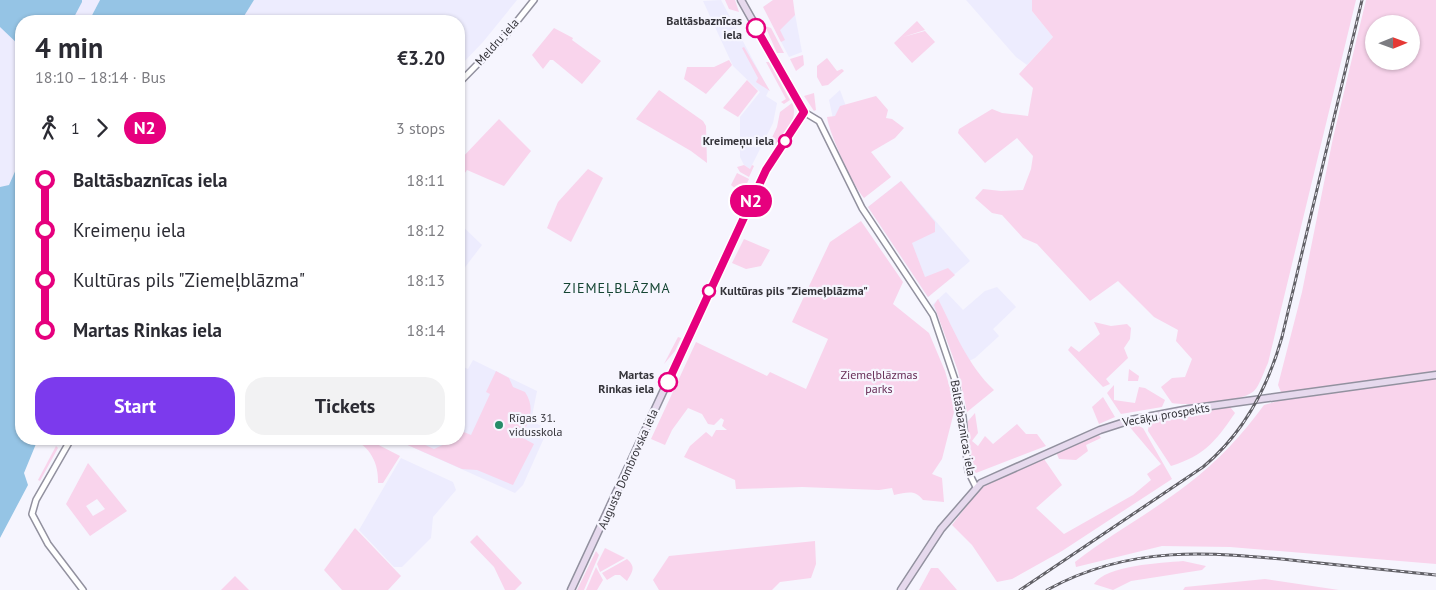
<!DOCTYPE html>
<meta charset="utf-8">
<style>
body{margin:0;font-family:"PT Sans",sans-serif;background:#f2f2f3;color:#2b2b33;height:100vh;display:flex;flex-direction:column;font-size:19px;white-space:nowrap}
*{box-sizing:border-box;margin:0}
p{font-size:16px;color:#7c7c81}
.icon{flex:none;width:28px;height:28px;fill:none;stroke:currentColor;stroke-width:2;stroke-linecap:round;stroke-linejoin:round}
.map{position:relative;flex:1;overflow:hidden}
.panel{position:absolute;left:15px;top:15px;width:450px;height:430px;display:flex;flex-direction:column;background:#fff;border-radius:20px;box-shadow:0 1px 4px #0004}
.panel>*{flex:none}
.badge{padding:0 10px;border-radius:16px;font-size:18px;line-height:32px}
.needle{width:32px;rotate:89deg}
.controls{position:absolute;left:1365px;top:15px;display:grid;gap:10px}
.controls a{display:grid;place-items:center;width:55px;height:55px;border-radius:50%;background:#fff;box-shadow:0 1px 4px #0004;font-size:25px}
.map>.badge{position:absolute;translate:-50% -50%;box-shadow:0 0 0 2px #fff}
.legs{display:flex;align-items:center;gap:8px;height:55px;padding:0 20px;font-size:16px}
.legs p{margin-inline-start:auto}
.head{display:flex;align-items:center;justify-content:space-between;height:85px;padding:0 20px}
h1{font-size:28px;font-weight:700;line-height:38px}
.button{display:flex;gap:10px;margin-top:auto;padding:10px 20px}
.button a{flex:1;height:58px;border-radius:20px;background:#7c3aed;color:#fff;font-size:20px;font-weight:700;line-height:58px;text-align:center}
.button a+a{background:#f2f2f3;color:#2b2b33}
ul{padding:0 20px;list-style:none}
li{display:flex;align-items:center;gap:18px;height:50px;font-size:19px}
li i{display:grid;place-items:center;width:8px;height:100%;margin:0 6px;background:currentColor}
li i::after{content:'';width:12px;height:12px;margin:-6px;border:4px solid;border-radius:50%;background:#fff}
li p{margin-inline-start:auto}
li:first-child i{background:linear-gradient(#0000 50%,currentColor 0)}
li:last-child i{background:linear-gradient(currentColor 50%,#0000 0)}
.map>svg:first-child{display:block}
.built{fill:#edecfe}
.green{fill:#f9d4ec;fill-rule:evenodd}
.water{fill:#95c4e5}
.lines{fill:none;stroke-linecap:round;stroke-linejoin:round}
.tertiary-casing{stroke:#92919f;stroke-width:8}
.secondary-casing{stroke:#92919f;stroke-width:9}
.tertiary{stroke:#fff;stroke-width:5}
.secondary{stroke:#e6d9ed;stroke-width:6}
.rail-casing{stroke:#626167;stroke-width:3}
.rail{stroke:#f6f5fe;stroke-width:1;stroke-dasharray:4;stroke-linecap:butt}
.line-1-casing{stroke:#fff;stroke-width:11}
.line-1{stroke:#e6007e;stroke-width:8}
.stop-1-dot{fill:#fff;stroke:#e6007e;stroke-width:2.5}
.poi-dot{fill:#258c68;stroke:#f6f5fe;stroke-width:2}
.labels{text-anchor:middle;stroke-width:4.5;stroke-linejoin:round;paint-order:stroke}
.stop-label{font-size:12px;font-weight:bold;fill:#35343a;stroke:#f6f5fe;text-anchor:end}
.street-label{font-size:12px;fill:#35343a;stroke:#f6f5fe}
.park-label{font-size:12px;fill:#672d56;stroke:#f6f5fe}
.poi-label{font-size:12px;fill:#35343a;stroke:#f6f5fe;text-anchor:start}
.neighbourhood-label{font-size:14px;letter-spacing:1px;fill:#154533;stroke:#f6f5fe}
</style>
<div class="map">
<svg width="1436" height="590" viewBox="0 0 1436 590">
<rect width="100%" height="100%" fill="#f6f5fe"/>
<g class="built">
<polygon points="0,0 100,0 89,21 21,21 21,158 9,185 4,187 0,187"/>
<polygon points="254,0 517,0 483,42 459,67 459,21 241,21"/>
<polygon points="721,0 769,90 766,96 777,103 773,123 750,169 744,165 740,157 740,117 760,92 733,66 703,1"/>
<polygon points="966,0 1032,0 1032,11 1053,37 1027,65 1016,57"/>
<polygon points="795,14 802,52 789,57 776,32"/>
<polygon points="840,90 850,117 835,128 829,100"/>
<polygon points="901,181 970,261 928,297 868,207"/>
<polygon points="459,223 482,245 459,275"/>
<polygon points="997,287 1016,307 993,329 999,336 975,358 959,366 939,317 932,305 946,292 963,310 985,291"/>
<polygon points="473,360 537,391 531,421 548,429 523,485 515,493 394,439 459,439 459,365 468,369"/>
<polygon points="401,458 453,482 456,490 433,517 431,538 402,567 394,567 359,530"/>
</g>
<g class="green">
<polygon points="725,0 735,0 739,12 729,9"/>
<polygon points="773,0 793,0 795,15 780,30 785,40 781,42 763,7"/>
<path d="M1032 0H1356L1268 363C1264 371 1260 385 1254 391 1242 402 1188 406 1172 403L1161 387 1172 378 1185 377 1192 359 1176 341 1178 330 1154 317 1118 281 1090 301 1037 244 1023 238 1002 215 992 213 975 198 983 189 1001 191 1023 190 1031 169 1033 156 1017 138 985 163 958 133 959 129 992 109 1002 113 1028 116 1033 88 1019 74 1053 37 1032 11Z"/>
<path d="M1366 0H1436V564L1230 547 1162 546 1076 567 1075 562C1111 534 1152 512 1188 484 1217 462 1243 434 1264 405L1285 399 1282 393 1263 396 1281 392 1278 385 1302 292 1333 138ZM1374 24H1411V61H1374Z"/>
<polygon points="917,21 925,30 903,37 925,31 935,42 912,63 894,43"/>
<polygon points="765,26 771,28 784,53 777,53"/>
<polygon points="554,28 573,38 572,40 601,61 582,84 553,60 550,60 543,69 532,55"/>
<polygon points="744,47 770,91 756,82 758,78 742,48"/>
<polygon points="803,55 804,65 796,71 790,59"/>
<polygon points="827,58 837,71 842,69 844,71 828,85 822,86 817,77 817,66"/>
<polygon points="729,60 732,65 706,94 684,79 687,67 714,67"/>
<polygon points="766,62 769,62 790,100 784,104 781,102 786,99"/>
<polygon points="747,80 758,91 738,117 723,108"/>
<polygon points="659,90 703,121 706,126 707,163 691,151 636,119"/>
<polygon points="814,93 816,110 814,111 804,96"/>
<path d="M876 96 888 110 886 118 892 119 904 128 895 138 871 152 891 177 864 198C853 186 829 133 827 117L835 116 840 106Z"/>
<path d="M792 103C800 119 783 135 774 147L769 144 777 127 780 112Z"/>
<polygon points="499,119 531,151 504,186 467,170 460,180 459,161"/>
<polygon points="744,165 750,169 752,165 754,166 749,177 740,172 737,167"/>
<polygon points="588,169 603,178 571,242 547,228 558,202"/>
<polygon points="737,173 749,179 742,194 731,185"/>
<polygon points="901,181 935,222 935,232 912,243 925,277 948,268 955,275 928,297 868,207"/>
<path d="M861 221 903 282 893 304 929 333 945 371 952 395 954 412 942 459 932 474 942 478 944 502 923 500C914 489 907 493 894 495L892 488 879 490 802 487 736 489 735 480 684 457 690 446 706 432 712 437 716 430H727L722 426 724 420 721 418 714 425 708 424 702 414 688 408 672 430 665 445 651 439 696 342 767 376 770 372 806 389 828 339 792 322 830 242Z"/>
<polygon points="744,239 770,250 761,266 746,269 732,263"/>
<path d="M938 299C954 330 968 366 994 390L967 412 958 371 934 305Z"/>
<polygon points="1094,322 1111,326 1127,324 1131,328 1130,339 1124,348 1128,358 1106,379 1110,384 1103,387 1068,350 1071,346 1079,352 1100,334"/>
<polygon points="678,337 681,338 675,351 664,364"/>
<polygon points="1129,369 1139,376 1138,381 1128,381"/>
<path d="M496 371 509 378 513 387 525 392C536 409 529 421 521 437L534 444 513 485 477 470 462 469 394 439H422L423 444 434 449 447 443 451 439H459V430L471 435 490 394 486 392Z"/>
<polygon points="1114,385 1114,400 1135,403 1139,387 1145,388 1165,400 1162,407 1121,414 1107,393"/>
<polygon points="1103,397 1115,417 1099,424 1092,407"/>
<path d="M1230 407 1235 413C1215 442 1205 455 1171 466L1148 431 1149 419Z"/>
<polygon points="975,413 978,433 972,441 978,446 985,436 993,444 1017,424 1026,434 1037,434 1046,446 976,473 972,469 967,427 968,421"/>
<polygon points="1130,422 1143,428 1172,479 1062,551 1012,579 997,582 972,545 952,525 977,492 989,482 1044,459 1062,485 1036,508 1064,534 1133,495 1151,480 1147,474 1161,464 1128,425"/>
<polygon points="1099,435 1101,438 1086,445 1088,451 1076,460 1059,459 1056,452"/>
<path d="M351 439H367L400 456 383 483H378C379 464 370 445 351 439Z"/>
<polygon points="56,446 58,448 40,481 38,480"/>
<path d="M88 463 127 511 90 536 66 504ZM97 499 105 509 93 516 86 506Z"/>
<polygon points="355,528 401,576 388,590 342,590 324,570"/>
<polygon points="477,535 522,583 515,590 505,590 494,567 470,542"/>
<polygon points="815,541 816,564 811,578 780,582 772,590 659,590 653,580 669,556"/>
<polygon points="605,548 625,558 600,572 597,564"/>
<polygon points="596,551 599,555 584,590 577,590"/>
<path d="M627 559C636 567 633 571 627 581L620 575H615L607 580 602 573Z"/>
<path d="M1183 561 1206 566 1202 570 1131 581 1113 590 1094 584C1106 565 1161 563 1183 561Z"/>
<polygon points="596,567 603,580 597,590 586,590"/>
<polygon points="931,568 938,568 957,590 919,590"/>
<polygon points="235,576 249,590 221,590"/>
<polygon points="1265,579 1339,590 1183,590 1185,587"/>
</g>
<g class="water">
<polygon points="0,0 82,0 82,2 72,21 21,21 21,47 0,27"/>
<polygon points="100,0 254,0 241,21 89,21"/>
<polygon points="21,158 21,439 38,439 24,473 28,485 0,538 0,187 9,185"/>
</g>
<g class="lines">
<defs>
<g id="tertiary">
<polyline points="459,83 506,35 534,0"/>
<polyline points="804,112 819,121 862,208 933,315 955,380 963,417 968,471 976,487"/>
<polyline points="71,439 36,500 32,514 48,544 83,590"/>
</g>
<g id="secondary">
<polyline points="571,590 766,170 804,112 741,0"/>
<polyline points="901,590 941,529 981,483 1100,430 1131,420 1189,409 1436,375"/>
</g>
</defs>
<use href="#tertiary" class="tertiary-casing"/>
<use href="#secondary" class="secondary-casing"/>
<use href="#tertiary" class="tertiary"/>
<use href="#secondary" class="secondary"/>
<defs>
<g id="rail">
<path d="M1020 590 1203 467C1244 433 1268 387 1282 337L1362 0"/>
<path d="M1047 590C1130 544 1210 552 1300 561 1345 566 1391 570 1436 575"/>
</g>
</defs>
<use href="#rail" class="rail-casing"/>
<use href="#rail" class="rail"/>
</g>
<g class="lines">
<defs>
<polyline id="line-1" points="668,382 766,170 804,112 756,28"/>
</defs>
<use href="#line-1" class="line-1-casing"/>
<use href="#line-1" class="line-1"/>
</g>
<g class="stop-1-dot">
<circle cx="756" cy="28" r="9"/>
<circle cx="785" cy="141" r="6"/>
<circle cx="709" cy="291" r="6"/>
<circle cx="668" cy="382" r="9"/>
</g>
<circle class="poi-dot" cx="499" cy="425" r="5"/>
<g class="labels">
<g class="stop-label">
<text x="742" y="25">Baltāsbaznīcas<tspan x="742" dy="14">iela</tspan></text>
<text x="774" y="145">Kreimeņu iela</text>
<text x="720" y="295" text-anchor="start">Kultūras pils "Ziemeļblāzma"</text>
<text x="654" y="379">Martas<tspan x="654" dy="14">Rinkas iela</tspan></text>
</g>
<g class="street-label">
<text transform="translate(497 42) rotate(-48)" y="4">Meldru iela</text>
<text transform="translate(1166 415) rotate(-10)" y="4">Vecāķu prospekts</text>
<text transform="translate(963 428) rotate(80)" y="4">Baltāsbaznīcas iela</text>
<text transform="translate(628 469) rotate(-66)" y="4">Augusta Dombrovska iela</text>
</g>
<g class="park-label">
<text x="879" y="379">Ziemeļblāzmas<tspan x="879" dy="14">parks</tspan></text>
</g>
<g class="poi-label">
<text x="509" y="422">Rīgas 31.<tspan x="509" dy="14">vidusskola</tspan></text>
</g>
<g class="neighbourhood-label">
<text x="617" y="293">ZIEMEĻBLĀZMA</text>
</g>
</g>
</svg>
<div class="controls">
<a><svg class="needle" viewBox="-14 -14 28 28"><path d="M0-13l5 13h-10z" fill="#e53935"/><path d="M0 13l5-13h-10z" fill="#7c7c81"/></svg></a>
</div>
<b class="badge" style="left:751px;top:201px;background:#e6007e;color:#fff">N2</b>
<section class="panel">
<div class="head"><div><h1>4 min</h1><p>18:10 – 18:14 · Bus</p></div><b>€3.20</b></div>
<div class="legs"><svg class="icon" aria-label="walk" viewBox="0 0 24 24"><circle cx="13" cy="4" r="2"/><path d="M13 8l-2 6 4 7M11 14l-3 7M7 12l3-4h3l4 4"/></svg>1<svg class="icon" aria-label="forward" viewBox="0 0 24 24"><path d="M9 5l7 7-7 7"/></svg><b class="badge" style="background:#e6007e;color:#fff">N2</b><p>3 stops</p></div>
<ul>
<li><i style="color:#e6007e"></i><b>Baltāsbaznīcas iela</b><p>18:11</p></li>
<li><i style="color:#e6007e"></i><span>Kreimeņu iela</span><p>18:12</p></li>
<li><i style="color:#e6007e"></i><span>Kultūras pils &quot;Ziemeļblāzma&quot;</span><p>18:13</p></li>
<li><i style="color:#e6007e"></i><b>Martas Rinkas iela</b><p>18:14</p></li>
</ul>
<div class="button"><a>Start</a><a>Tickets</a></div>
</section>
</div>
